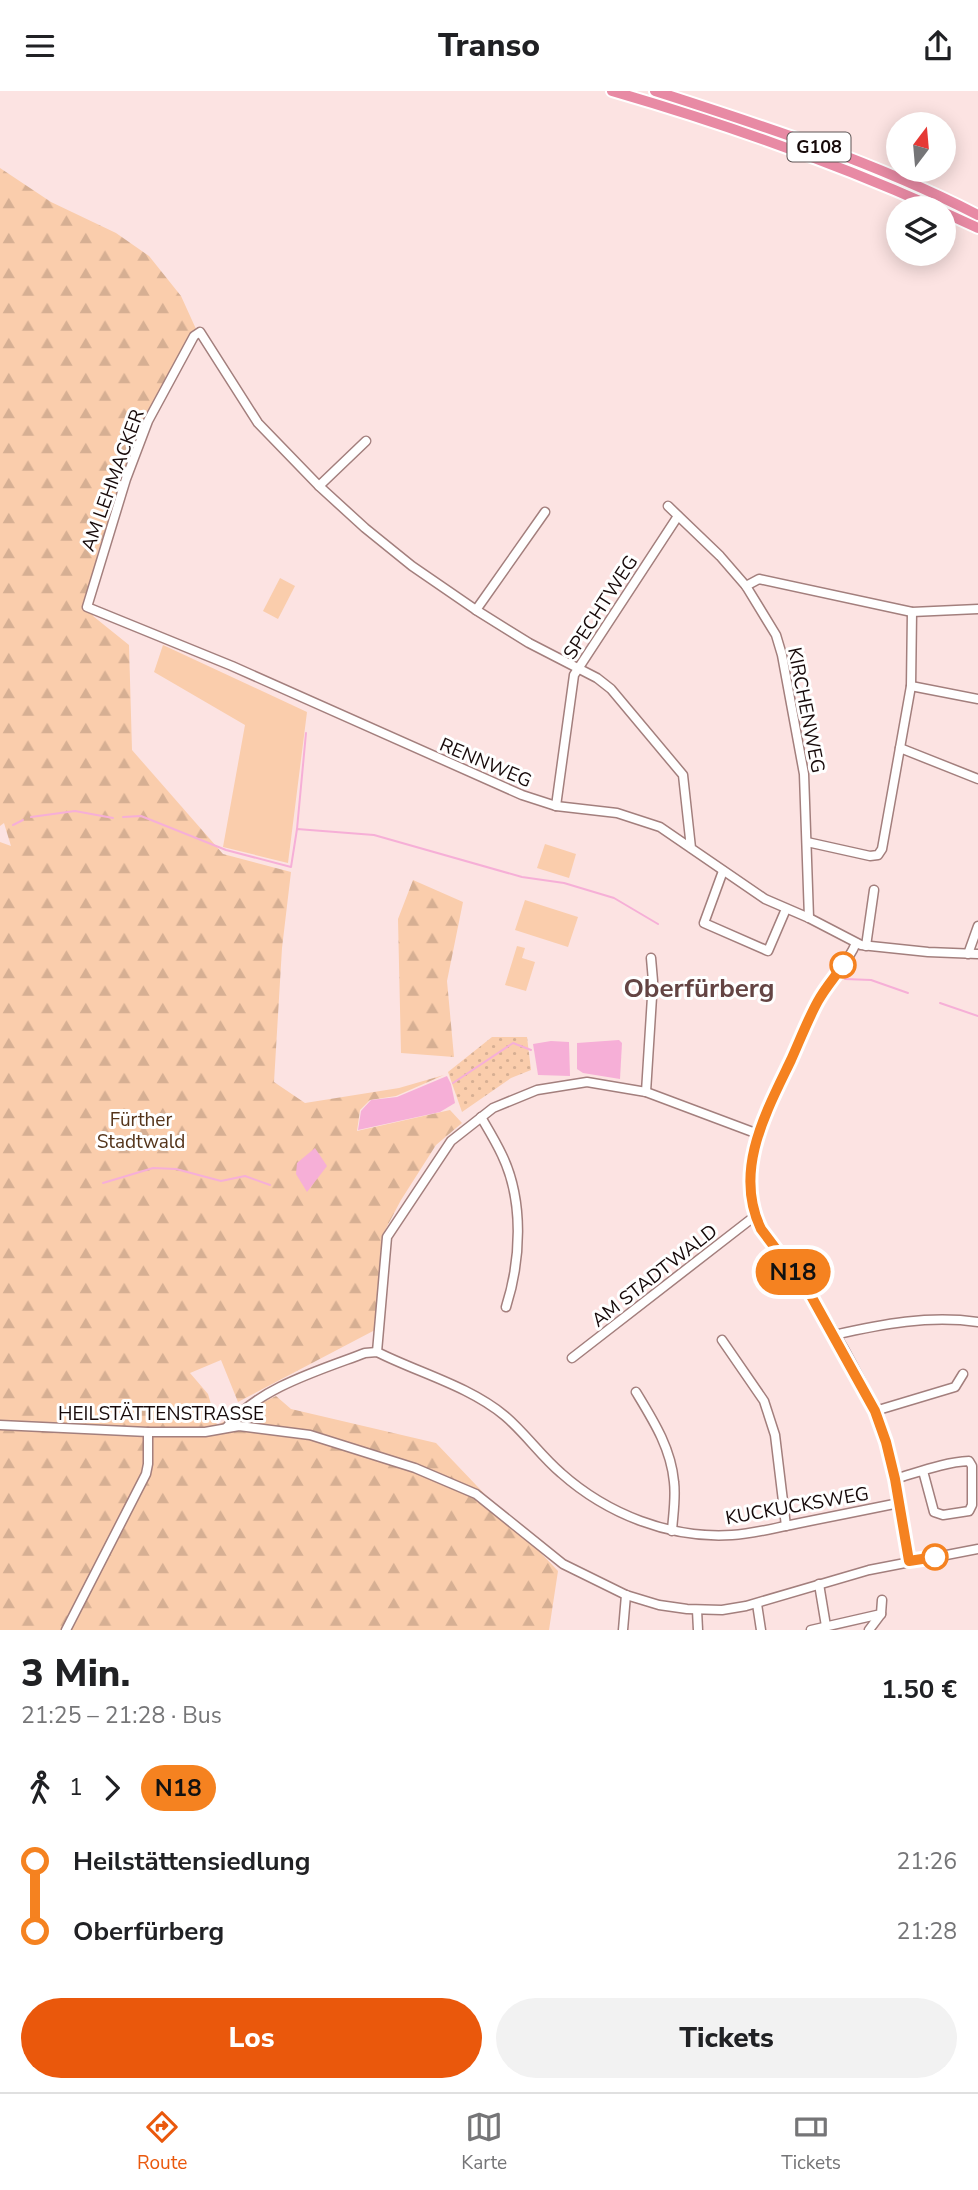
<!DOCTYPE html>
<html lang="de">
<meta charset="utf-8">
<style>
body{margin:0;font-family:"Nunito Sans",sans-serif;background:#f2f2f2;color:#202124;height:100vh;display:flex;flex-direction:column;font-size:26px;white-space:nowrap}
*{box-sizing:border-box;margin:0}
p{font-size:23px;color:#757577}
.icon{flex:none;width:38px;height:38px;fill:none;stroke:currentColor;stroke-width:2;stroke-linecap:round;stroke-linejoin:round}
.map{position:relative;height:1539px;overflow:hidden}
.details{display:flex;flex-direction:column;background:#fff;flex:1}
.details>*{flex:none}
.badge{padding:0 14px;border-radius:23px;font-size:24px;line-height:46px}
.needle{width:46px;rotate:16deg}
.tools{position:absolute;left:886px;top:21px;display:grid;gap:14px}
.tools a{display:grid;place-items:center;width:70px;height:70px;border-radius:50%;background:#fff;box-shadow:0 4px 18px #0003;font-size:35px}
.map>.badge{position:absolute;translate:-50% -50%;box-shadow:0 0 0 4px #fff}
.legs{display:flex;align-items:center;gap:10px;height:77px;padding:0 21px;font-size:23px}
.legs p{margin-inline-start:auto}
.summary{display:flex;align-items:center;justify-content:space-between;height:119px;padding:0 21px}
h1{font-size:38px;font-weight:800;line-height:52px}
.action{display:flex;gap:14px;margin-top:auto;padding:14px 21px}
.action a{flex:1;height:80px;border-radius:42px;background:#ea580c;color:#fff;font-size:28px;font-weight:800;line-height:80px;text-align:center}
.action a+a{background:#f2f2f2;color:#202124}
ul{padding:0 21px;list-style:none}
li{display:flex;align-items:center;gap:24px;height:70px;font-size:26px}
li i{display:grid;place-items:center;width:10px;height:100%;margin:0 9px;background:currentColor}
li i::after{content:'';width:18px;height:18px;margin:-9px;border:5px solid;border-radius:50%;background:#fff}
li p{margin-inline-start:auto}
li:first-child i{background:linear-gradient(#0000 50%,currentColor 0)}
li:last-child i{background:linear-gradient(currentColor 50%,#0000 0)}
header{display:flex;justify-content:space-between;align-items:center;height:91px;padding:0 21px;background:#fff;font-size:32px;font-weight:800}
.dock{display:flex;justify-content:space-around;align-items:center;height:98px;border-top:2px solid #e0e0e0;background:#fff;font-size:19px;color:#757577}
.dock a{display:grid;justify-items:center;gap:4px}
.dock .on{color:#ea580c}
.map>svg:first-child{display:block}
.grass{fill:#facdac}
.forest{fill:url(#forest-firs)}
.garden{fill:url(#garden-dots)}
.water{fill:#f6afd7}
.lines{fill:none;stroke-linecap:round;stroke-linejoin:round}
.stream{stroke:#f6afd7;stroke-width:2}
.minor-casing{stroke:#a37f7d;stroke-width:11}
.highway-casing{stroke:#fff;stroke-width:14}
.minor{stroke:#fff;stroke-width:8}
.highway{stroke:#e88aa4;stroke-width:10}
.line-1-casing{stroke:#fff;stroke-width:16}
.line-1{stroke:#f58220;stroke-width:10}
.stop-1-dot{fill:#fff;stroke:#f58220;stroke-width:3.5}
.labels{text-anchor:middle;stroke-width:6;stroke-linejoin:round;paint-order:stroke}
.shield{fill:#fff;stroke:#5c5353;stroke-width:2}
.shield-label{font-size:18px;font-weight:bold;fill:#160909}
.street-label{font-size:19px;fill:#160909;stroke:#fff}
.park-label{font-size:19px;fill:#54341a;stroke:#fff}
.district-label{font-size:26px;font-weight:bold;fill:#644443;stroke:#fff}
</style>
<header><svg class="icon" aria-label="menu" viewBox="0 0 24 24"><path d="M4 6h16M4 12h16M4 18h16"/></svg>Transo<svg class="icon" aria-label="share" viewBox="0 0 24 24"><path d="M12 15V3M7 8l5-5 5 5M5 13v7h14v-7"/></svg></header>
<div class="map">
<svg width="978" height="1539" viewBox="0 0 978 1539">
<defs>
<pattern id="forest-firs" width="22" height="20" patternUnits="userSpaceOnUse" patternTransform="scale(1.75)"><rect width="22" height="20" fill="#facdac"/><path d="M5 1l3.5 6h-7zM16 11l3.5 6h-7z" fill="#d6af93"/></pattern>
<pattern id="garden-dots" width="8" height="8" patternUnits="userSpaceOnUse" patternTransform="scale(1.75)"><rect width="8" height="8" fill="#facdac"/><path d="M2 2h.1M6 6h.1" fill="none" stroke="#d6af93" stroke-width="1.8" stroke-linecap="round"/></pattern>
</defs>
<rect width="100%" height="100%" fill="#fce3e2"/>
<g class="grass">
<polygon points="280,487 295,495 278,528 263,520"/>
<polygon points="163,554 307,621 288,772 223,756 245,634 154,581"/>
<polygon points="545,753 576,763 569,787 537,777"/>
<polygon points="525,809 578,826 568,856 515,839"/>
<polygon points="517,855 525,857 522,867 535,871 526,900 505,894"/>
</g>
<g class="forest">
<polygon points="0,77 51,111 116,142 149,165 181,205 196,238 141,340 122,386 97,464 93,525 129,554 132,659 223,763 291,781 282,857 274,991 305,1012 399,997 444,984 396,1005 370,1009 360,1019 357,1040 450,1019 462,1032 436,1054 401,1109 382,1145 375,1239 238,1311 221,1269 190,1282 208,1303 217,1334 276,1305 291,1318 436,1352 558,1480 549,1539 0,1539 0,751 11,755 4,732 0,735"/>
<polygon points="413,789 463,811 447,890 454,966 401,962 398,828"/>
</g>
<polygon class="garden" points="492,946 527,946 531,979 511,987 462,1021 448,981"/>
<g class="water">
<polygon points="619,949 622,952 620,988 583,982 577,978 577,952"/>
<polygon points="551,950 569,951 570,985 538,984 533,953"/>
<polygon points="447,985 451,993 455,1012 440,1021 358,1039 361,1020 371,1009 397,1006"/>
<polygon points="315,1057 327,1075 307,1101 296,1083 297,1072"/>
</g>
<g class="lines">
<g class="stream">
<polyline points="31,726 75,720 113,727"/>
<polyline points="123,726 141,725 226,759 291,776 297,738 374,744 522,786 564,792 614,807 658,833"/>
<polyline points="13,734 23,729"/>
<polyline points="297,738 306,642"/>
<polyline points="845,888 871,889 908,902"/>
<polyline points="940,912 978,925"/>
<polyline points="453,992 513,952 531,959"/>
<polyline points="103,1092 153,1077 176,1078 221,1090 245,1085 270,1094"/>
</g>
<defs>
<g id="minor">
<polyline points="319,395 366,350"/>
<polyline points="668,415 720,465 746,495 776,544 782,564 804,683 809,827"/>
<polyline points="746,495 759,488 912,521 978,518"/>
<polyline points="476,519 545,421"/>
<polyline points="911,595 978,608"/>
<polyline points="900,657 978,688"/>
<polyline points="556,715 574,584 678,425"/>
<polyline points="807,751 870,765 878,764 882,758 911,595 912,521"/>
<polyline points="691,757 683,684 611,598 597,587 529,552 476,519 412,475 365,437 319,395 258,332 200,241 194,245 148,330 126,388 87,516 232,575 522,704 556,715 617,722 660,736 765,808 809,827 861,854 928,861 978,863"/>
<polyline points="723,780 704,832 768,860 786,818"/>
<path d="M856 852C848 872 832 887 821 905 810 923 802 944 793 963 779 995 759 1027 753 1061 740 1130 775 1152 810 1203 833 1237 858 1282 875 1319 896 1366 901 1420 910 1470"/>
<polyline points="866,855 874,799"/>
<polyline points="968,863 978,835"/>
<polyline points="646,1001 653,890 651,867"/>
<path d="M481 1026C488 1038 496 1051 502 1064 524 1110 521 1169 506 1216"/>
<path d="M834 1244C882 1233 929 1224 978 1231"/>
<polyline points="722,1249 764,1310 775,1344 786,1435"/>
<polyline points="377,1261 387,1146 451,1050 493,1017 537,999 587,991 646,1001 758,1043"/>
<polyline points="572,1267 755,1125"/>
<path d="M636 1301C653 1329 671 1357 674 1391 676 1407 673 1424 672 1440"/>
<polyline points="875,1320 955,1296 963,1283"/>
<polyline points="0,1334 148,1341 205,1341 239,1335 310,1344 415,1377 476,1403 563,1473 626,1504 659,1514 687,1518 722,1519 746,1515 869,1479 978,1458"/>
<path d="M227 1336C258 1297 320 1279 365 1262L377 1261C419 1282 469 1295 505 1325 525 1342 541 1365 561 1382 607 1423 670 1448 732 1444 753 1443 774 1437 795 1433 830 1426 864 1419 899 1412"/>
<path d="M895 1388C919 1381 945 1371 969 1370L972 1375V1414L969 1420 943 1424 934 1421 923 1380"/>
<polyline points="819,1493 826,1535"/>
<polyline points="757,1513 761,1539"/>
<polyline points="697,1519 698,1539"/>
<polyline points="66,1539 146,1383 148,1373 148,1341"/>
<polyline points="623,1539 626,1504"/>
<polyline points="811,1539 881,1523 882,1509"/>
<polyline points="869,1539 881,1523"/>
</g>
<g id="highway">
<path d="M612 0C722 32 831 70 936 117"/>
<path d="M655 0C764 35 875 71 978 124"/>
<polyline points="943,121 978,137"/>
</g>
</defs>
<use href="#minor" class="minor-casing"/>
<use href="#highway" class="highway-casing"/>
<use href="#minor" class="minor"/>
<use href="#highway" class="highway"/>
</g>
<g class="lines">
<defs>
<path id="line-1" d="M843 874C835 886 825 897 818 910 808 928 800 949 791 969 766 1021 733 1080 761 1138L810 1203 875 1320 886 1351 895 1388 909 1470 935 1466"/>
</defs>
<use href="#line-1" class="line-1-casing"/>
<use href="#line-1" class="line-1"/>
</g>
<g class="stop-1-dot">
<circle cx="843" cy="874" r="12"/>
<circle cx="935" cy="1466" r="12"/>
</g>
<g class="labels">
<rect class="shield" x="787.5" y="41.5" width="63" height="29" rx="5"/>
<g class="shield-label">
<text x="819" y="62">G108</text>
</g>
<g class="street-label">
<text transform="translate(112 389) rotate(-70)" y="7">AM LEHMACKER</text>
<text transform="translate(600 516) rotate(-57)" y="7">SPECHTWEG</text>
<text transform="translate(807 619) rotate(79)" y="7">KIRCHENWEG</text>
<text transform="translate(486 671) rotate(23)" y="7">RENNWEG</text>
<text transform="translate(654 1184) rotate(-38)" y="7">AM STADTWALD</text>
<text x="161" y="1329">HEILSTÄTTENSTRASSE</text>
<text transform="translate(797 1414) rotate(-10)" y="7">KUCKUCKSWEG</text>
</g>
<g class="park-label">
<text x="141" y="1035">Fürther<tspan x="141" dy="22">Stadtwald</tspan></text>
</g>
<g class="district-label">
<text x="699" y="906">Oberfürberg</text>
</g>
</g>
</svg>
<div class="tools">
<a><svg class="needle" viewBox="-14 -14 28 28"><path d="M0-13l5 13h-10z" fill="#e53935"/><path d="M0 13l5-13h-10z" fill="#757577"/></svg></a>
<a><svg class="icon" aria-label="layers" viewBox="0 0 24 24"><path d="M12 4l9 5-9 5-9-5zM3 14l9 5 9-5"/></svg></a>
</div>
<b class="badge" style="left:793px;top:1181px;background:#f58220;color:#111">N18</b>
</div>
<section class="details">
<div class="summary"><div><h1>3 Min.</h1><p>21:25 – 21:28 · Bus</p></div><b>1.50 €</b></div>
<div class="legs"><svg class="icon" aria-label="walk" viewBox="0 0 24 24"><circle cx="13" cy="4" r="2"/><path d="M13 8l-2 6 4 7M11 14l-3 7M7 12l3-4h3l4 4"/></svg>1<svg class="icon" aria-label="forward" viewBox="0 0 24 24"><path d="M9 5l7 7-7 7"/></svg><b class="badge" style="background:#f58220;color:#111">N18</b></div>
<ul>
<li><i style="color:#f58220"></i><b>Heilstättensiedlung</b><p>21:26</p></li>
<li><i style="color:#f58220"></i><b>Oberfürberg</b><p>21:28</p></li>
</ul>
<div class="action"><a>Los</a><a>Tickets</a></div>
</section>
<nav class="dock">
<a class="on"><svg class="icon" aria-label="directions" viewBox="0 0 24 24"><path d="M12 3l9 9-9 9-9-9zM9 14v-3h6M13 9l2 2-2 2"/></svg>Route</a>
<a><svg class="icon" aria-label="map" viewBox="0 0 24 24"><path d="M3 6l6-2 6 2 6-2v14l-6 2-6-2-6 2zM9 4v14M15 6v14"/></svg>Karte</a>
<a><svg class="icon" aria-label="tickets" viewBox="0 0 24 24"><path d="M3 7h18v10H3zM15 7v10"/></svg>Tickets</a>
</nav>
